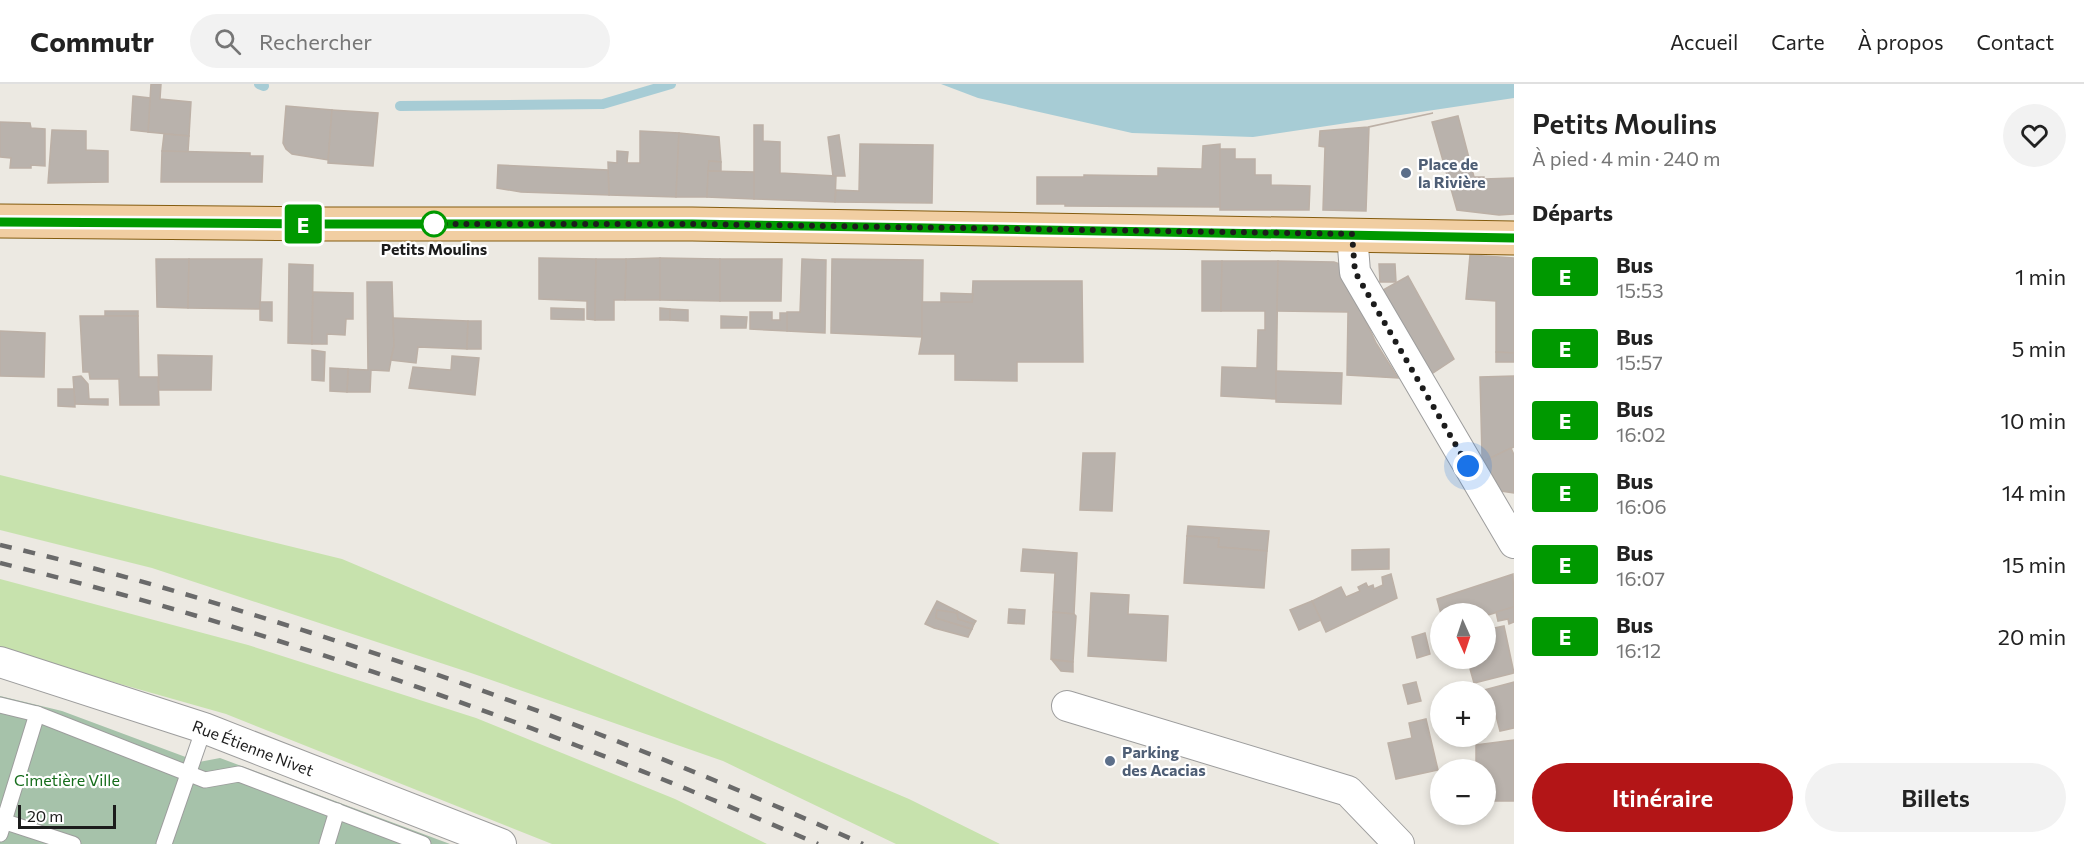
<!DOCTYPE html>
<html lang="fr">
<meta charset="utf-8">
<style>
body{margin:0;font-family:Commissioner,sans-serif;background:#f2f2f2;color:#222;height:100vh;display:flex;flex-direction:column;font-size:22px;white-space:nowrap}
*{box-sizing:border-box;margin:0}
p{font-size:20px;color:#767676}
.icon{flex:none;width:33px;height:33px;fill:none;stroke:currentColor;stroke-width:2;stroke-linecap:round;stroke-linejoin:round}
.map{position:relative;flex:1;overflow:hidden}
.side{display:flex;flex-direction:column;background:#fff;width:570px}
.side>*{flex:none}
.badge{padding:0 12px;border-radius:4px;font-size:21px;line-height:39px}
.needle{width:39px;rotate:177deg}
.tools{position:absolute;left:1430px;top:519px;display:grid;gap:12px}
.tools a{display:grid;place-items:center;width:66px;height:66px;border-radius:50%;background:#fff;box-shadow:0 3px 9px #0003;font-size:30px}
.scale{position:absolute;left:18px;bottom:15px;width:98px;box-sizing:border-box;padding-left:6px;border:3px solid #1c1c1c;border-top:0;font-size:16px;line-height:21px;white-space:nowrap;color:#1c1c1c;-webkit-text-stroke:4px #fff;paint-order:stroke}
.you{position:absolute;width:30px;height:30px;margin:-15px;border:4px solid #fff;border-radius:50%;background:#1a73e8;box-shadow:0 0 0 9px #1a73e833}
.map>.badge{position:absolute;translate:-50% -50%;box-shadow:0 0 0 3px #fff}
h2{padding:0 18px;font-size:22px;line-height:54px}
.round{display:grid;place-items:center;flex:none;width:63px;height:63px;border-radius:32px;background:#f2f2f2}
.head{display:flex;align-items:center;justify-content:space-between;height:102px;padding:0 18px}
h1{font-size:28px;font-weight:600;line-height:45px}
.primary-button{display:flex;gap:12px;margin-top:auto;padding:12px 18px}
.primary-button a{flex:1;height:69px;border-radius:36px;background:#b31517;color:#fff;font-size:24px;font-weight:600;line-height:69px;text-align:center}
.primary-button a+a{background:#f2f2f2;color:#222}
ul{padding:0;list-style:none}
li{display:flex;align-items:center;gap:18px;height:72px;padding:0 18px}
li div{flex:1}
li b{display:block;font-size:22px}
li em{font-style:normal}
li .badge{min-width:66px;font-weight:700;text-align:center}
header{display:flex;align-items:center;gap:36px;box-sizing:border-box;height:84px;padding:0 30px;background:#fff;border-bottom:2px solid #e0e0e0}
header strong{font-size:28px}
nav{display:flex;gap:33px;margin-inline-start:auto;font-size:21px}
.search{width:420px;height:54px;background:#f2f2f2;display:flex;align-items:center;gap:15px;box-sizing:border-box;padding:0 21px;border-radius:33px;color:#767676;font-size:22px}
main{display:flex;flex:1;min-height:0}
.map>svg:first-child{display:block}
.grass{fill:#c7e2ad}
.cemetery{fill:#a6c2aa}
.water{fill:#a7ccd5}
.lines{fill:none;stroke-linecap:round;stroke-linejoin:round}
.stream{stroke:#a7ccd5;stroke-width:10}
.building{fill:#b9b2ac;stroke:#bcb0a6;stroke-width:1.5}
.lane-casing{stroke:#9d9d9d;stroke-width:17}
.street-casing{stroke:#9d9d9d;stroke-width:32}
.primary-casing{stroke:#845c0f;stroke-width:35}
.lane{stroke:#fff;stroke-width:15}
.street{stroke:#fff;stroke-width:30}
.primary{stroke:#f1cea2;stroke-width:33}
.rail{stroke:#6a6a6a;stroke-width:4.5;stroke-dasharray:12 12;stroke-linecap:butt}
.line-casing{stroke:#fff;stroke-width:14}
.line{stroke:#090;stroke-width:9}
.walk{stroke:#1c1c1c;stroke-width:6;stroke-dasharray:0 10.8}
.service-dot{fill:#5c6f8a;stroke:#fff;stroke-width:2}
.stop-dot{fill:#fff;stroke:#090;stroke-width:3}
.labels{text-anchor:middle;stroke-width:4.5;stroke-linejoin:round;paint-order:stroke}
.service-label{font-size:16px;font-weight:bold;fill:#4e5e75;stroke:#fff;text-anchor:start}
.stop-label{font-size:16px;font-weight:bold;fill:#1c1c1c;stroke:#fff}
.street-label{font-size:16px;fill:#1c1c1c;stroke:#fff}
.park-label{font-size:16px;fill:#166d1c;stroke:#fff}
</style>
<header>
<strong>Commutr</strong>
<div class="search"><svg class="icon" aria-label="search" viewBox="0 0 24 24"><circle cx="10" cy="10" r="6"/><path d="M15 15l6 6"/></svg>Rechercher</div>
<nav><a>Accueil</a><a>Carte</a><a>À propos</a><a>Contact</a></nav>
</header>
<main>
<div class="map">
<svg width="1514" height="760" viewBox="0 0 1514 760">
<rect width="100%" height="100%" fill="#ece9e2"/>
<g class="grass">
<polygon points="0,391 342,475 909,715 1000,760 896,760 723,677 471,589 152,484 0,446"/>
<polygon points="0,495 248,561 476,634 675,715 767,760 552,760 226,630 0,566"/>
</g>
<polygon class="cemetery" points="0,612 62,627 199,678 220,674 450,760 0,760"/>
<polygon class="water" points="941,0 1514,0 1514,14 1253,53 1132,49 978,14"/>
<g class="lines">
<g class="stream">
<polyline points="259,0 264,2"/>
<polyline points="400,22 603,20 671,0"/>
</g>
</g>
<g class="building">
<polygon points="151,0 161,0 160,15 191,18 189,52 148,48"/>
<polygon points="133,12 150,14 148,48 131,46"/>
<polygon points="286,22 332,26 328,76 292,70 286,65 283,59"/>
<polygon points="332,26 378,29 373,82 328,79"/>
<polygon points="1433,29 1369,43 1366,127 1323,126 1325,63 1319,62 1320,47 1368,43"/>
<polygon points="1458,32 1474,93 1484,93 1484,95 1514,94 1514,130 1499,131 1457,126 1432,38"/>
<polygon points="0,38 30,39 31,44 45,45 45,82 31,81 31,84 10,84 11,74 0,73"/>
<polygon points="754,41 763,41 763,57 780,58 780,89 836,92 835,118 754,115"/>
<polygon points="52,46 86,47 86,66 108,67 108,98 48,99"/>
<polygon points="640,47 679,49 676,113 609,111 608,78 617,79 617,67 628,68 627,79 640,79"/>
<polygon points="679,49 719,53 721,78 709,77 707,113 676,113"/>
<polygon points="164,50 189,52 188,68 162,67"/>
<polygon points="839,51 845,92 833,92 828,53"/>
<polygon points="860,60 933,61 932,119 835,118 836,106 859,107"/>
<polygon points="1220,60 1220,123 1065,122 1065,120 1037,120 1037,93 1084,93 1084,91 1158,92 1158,84 1202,85 1203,62"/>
<polygon points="1220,65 1235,65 1235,75 1255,75 1255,91 1271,91 1271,101 1310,102 1309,126 1220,126"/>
<polygon points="162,67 250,69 250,72 263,72 262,98 161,98"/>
<polygon points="709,77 721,78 721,87 708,87"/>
<polygon points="498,81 608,86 609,111 521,108 497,104"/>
<polygon points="708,87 754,88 754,115 707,113"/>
<polygon points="1470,171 1514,174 1514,269 1496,268 1496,217 1466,215"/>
<polygon points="539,174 596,175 595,236 587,235 587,217 539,215"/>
<polygon points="660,174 660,216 625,216 626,175"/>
<polygon points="660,174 720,175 720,217 660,216"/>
<polygon points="156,175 189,175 188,224 157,223"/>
<polygon points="189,175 262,175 260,225 188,224"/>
<polygon points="596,175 626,175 625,216 614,216 614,236 595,236"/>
<polygon points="720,175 782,175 781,217 720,217"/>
<polygon points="802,175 826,176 825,249 787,247 787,228 800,228"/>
<polygon points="832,175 923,176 922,253 831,249"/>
<polygon points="1202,177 1222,177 1221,227 1202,227"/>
<polygon points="1222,177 1278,177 1276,315 1221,312 1222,283 1257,284 1258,246 1265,246 1265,227 1221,227"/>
<polygon points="1278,177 1334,178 1340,180 1376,259 1398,294 1347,291 1348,228 1277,227"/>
<polygon points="289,180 313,181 312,260 288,259"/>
<polygon points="1379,180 1395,180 1396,198 1380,198"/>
<polygon points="1408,192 1454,275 1430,291 1383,206"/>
<polygon points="973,197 1082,197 1083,278 1017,278 1017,297 955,296 955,270 919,270 922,253 922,218 972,218"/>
<polygon points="367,198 392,198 394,262 391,276 389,287 371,286 370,308 347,308 348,285 368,286"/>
<polygon points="313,208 353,209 353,235 346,235 345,251 327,250 327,260 312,260"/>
<polygon points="941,209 973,210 972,218 941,218"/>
<polygon points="260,218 272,218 272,237 260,236"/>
<polygon points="551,224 584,225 584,236 551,235"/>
<polygon points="660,224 670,225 670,236 660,236"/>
<polygon points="670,225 688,226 688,237 670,236"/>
<rect x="105" y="227" width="33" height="5"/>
<polygon points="750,228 772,228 772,236 780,236 780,229 787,229 787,247 750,245"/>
<polygon points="80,232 138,232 139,293 158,293 159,321 120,321 119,295 90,295 89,288 83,288"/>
<polygon points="721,232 747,233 746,244 721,244"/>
<polygon points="393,234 468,237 467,265 418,263 416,279 391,276 394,262"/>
<polygon points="468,237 481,237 481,265 467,265"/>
<polygon points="0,247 45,249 44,293 0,292"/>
<polygon points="312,266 325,268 324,297 312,296"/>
<polygon points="1496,268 1514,269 1514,278 1496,278"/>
<polygon points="158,271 212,272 211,306 159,306"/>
<polygon points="452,272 479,274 475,311 409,304 413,283 451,286"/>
<polygon points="330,284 348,285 347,308 330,307"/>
<polygon points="1276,287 1342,289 1341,320 1276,318"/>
<polygon points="81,292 88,300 89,315 108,315 108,321 75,320 73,293"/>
<polygon points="1514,292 1514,363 1484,377 1482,372 1480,293"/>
<polygon points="58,305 74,305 75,323 58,322"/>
<polygon points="1511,364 1514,371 1514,409 1501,407 1484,377"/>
<polygon points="1083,369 1115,369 1112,427 1080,426"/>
<polygon points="1188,442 1269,447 1267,467 1218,463 1219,454 1187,452"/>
<polygon points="1187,452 1219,454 1218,463 1267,467 1264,504 1184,499"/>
<polygon points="1023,465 1077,469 1074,530 1053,528 1055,489 1021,487"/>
<polygon points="1389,465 1389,485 1352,486 1352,466"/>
<polygon points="1391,490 1397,514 1326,548 1312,517 1341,503 1346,513 1360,507 1358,503 1366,499 1368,503 1373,501 1374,505 1383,501 1382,493"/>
<polygon points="1513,490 1514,523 1485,532 1485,530 1441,530 1437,515"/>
<polygon points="1091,509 1129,511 1128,530 1168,532 1166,577 1088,572"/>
<polygon points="937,517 957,527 957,529 937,526 936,534 972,545 968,553 934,544 925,540"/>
<polygon points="1312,517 1321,536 1299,546 1290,526"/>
<polygon points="1514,523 1514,538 1509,540 1508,535 1498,537 1496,528"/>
<polygon points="1009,525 1025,526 1024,540 1008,539"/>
<polygon points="937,526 957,529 958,535 974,540 972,545 936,534"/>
<polygon points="957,527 976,537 974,540 958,535"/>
<polygon points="1053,528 1074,530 1076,532 1073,578 1051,575"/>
<polygon points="1504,542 1514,589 1474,599 1467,574 1485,574 1485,546"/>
<polygon points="1425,549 1430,570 1417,574 1412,553"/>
<polygon points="1052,576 1073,578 1073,588 1061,587"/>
<polygon points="1416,598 1421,617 1408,620 1403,601"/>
<polygon points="1514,598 1514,644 1500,647 1494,624 1489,625 1484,606"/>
<polygon points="1426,635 1438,686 1396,695 1388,659 1412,654 1409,639"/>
<polygon points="1514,656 1514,717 1485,717 1485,686 1476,686 1476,661"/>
</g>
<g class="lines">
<defs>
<g id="lane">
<polyline points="0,621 37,630 205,696 239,690 423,760"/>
<polyline points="0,736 73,760"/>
<polyline points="0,750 37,630"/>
<polyline points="164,760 204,644"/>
<polyline points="327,760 337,727"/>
</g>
<g id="street">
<polyline points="1352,150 1355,188 1514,459"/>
<polyline points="0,578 204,644 501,760"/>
<polyline points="1067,622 1348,707 1399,760"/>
</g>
<polyline id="primary" points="0,137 325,140 692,140 1514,154"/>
</defs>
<use href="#lane" class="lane-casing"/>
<use href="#street" class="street-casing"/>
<use href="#primary" class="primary-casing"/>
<use href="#lane" class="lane"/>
<use href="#street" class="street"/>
<use href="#primary" class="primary"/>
<g class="rail">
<path d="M0 461C91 482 181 508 270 536 473 598 669 674 863 760"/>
<path d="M0 479C281 547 553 646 818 760"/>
</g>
</g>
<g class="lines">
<defs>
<polyline id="line" points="0,138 325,140 692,140 1514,154"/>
</defs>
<use href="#line" class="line-casing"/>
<use href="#line" class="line"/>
<polyline class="walk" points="434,140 692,140 1352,150 1355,188 1468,382"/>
</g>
<g class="service-dot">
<circle cx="1406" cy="89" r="6"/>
<circle cx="1110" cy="677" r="6"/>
</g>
<circle class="stop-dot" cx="434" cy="140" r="12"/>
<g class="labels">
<g class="service-label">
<text x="1418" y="86">Place de<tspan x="1418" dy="18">la Rivière</tspan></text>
<text x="1122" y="674">Parking<tspan x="1122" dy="18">des Acacias</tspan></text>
</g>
<g class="stop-label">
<text x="434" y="171">Petits Moulins</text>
</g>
<g class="street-label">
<text transform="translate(253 664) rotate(21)" y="6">Rue Étienne Nivet</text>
</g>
<g class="park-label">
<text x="67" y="702">Cimetière Ville</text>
</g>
</g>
</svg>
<div class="tools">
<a><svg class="needle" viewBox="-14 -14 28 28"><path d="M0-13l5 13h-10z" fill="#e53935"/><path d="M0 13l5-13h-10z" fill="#767676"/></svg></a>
<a>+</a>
<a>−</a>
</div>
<div class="scale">20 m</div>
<div class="you" style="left:1468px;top:382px"></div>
<b class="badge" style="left:303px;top:140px;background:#090;color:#fff">E</b>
</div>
<section class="side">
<div class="head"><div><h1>Petits Moulins</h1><p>À pied · 4 min · 240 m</p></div><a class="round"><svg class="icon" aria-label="heart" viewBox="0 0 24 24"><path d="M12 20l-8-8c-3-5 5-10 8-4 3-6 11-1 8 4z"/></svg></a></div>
<h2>Départs</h2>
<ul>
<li><span class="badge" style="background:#090;color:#fff">E</span><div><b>Bus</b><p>15:53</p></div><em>1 min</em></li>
<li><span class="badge" style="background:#090;color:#fff">E</span><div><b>Bus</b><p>15:57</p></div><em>5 min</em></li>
<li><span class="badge" style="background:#090;color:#fff">E</span><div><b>Bus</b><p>16:02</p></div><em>10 min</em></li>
<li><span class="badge" style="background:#090;color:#fff">E</span><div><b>Bus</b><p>16:06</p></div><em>14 min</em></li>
<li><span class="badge" style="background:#090;color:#fff">E</span><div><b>Bus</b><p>16:07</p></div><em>15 min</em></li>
<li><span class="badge" style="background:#090;color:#fff">E</span><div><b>Bus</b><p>16:12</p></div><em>20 min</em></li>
</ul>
<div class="primary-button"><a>Itinéraire</a><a>Billets</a></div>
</section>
</main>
